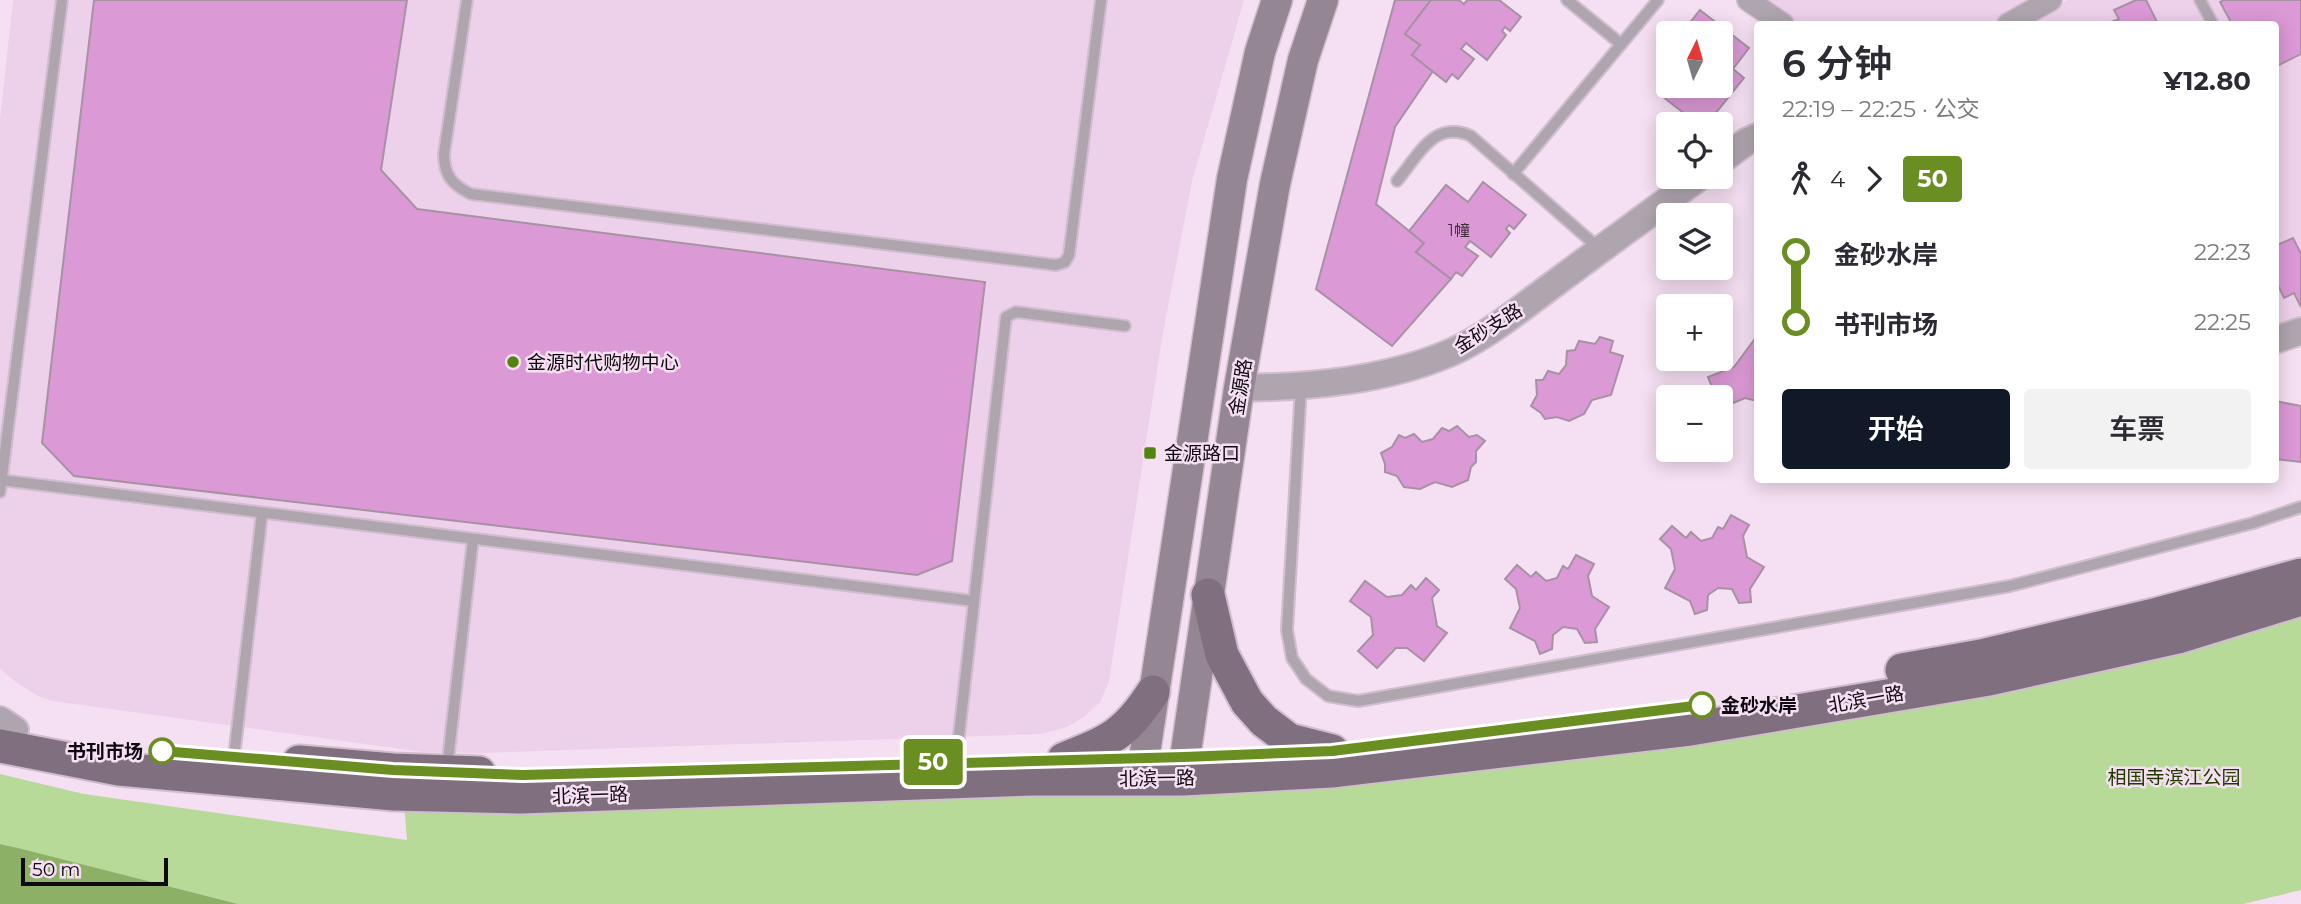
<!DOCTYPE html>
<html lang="zh">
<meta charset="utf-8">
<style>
body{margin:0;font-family:Montserrat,"Noto Sans SC",sans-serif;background:#f2f2f3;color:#2b2b33;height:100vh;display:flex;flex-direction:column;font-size:26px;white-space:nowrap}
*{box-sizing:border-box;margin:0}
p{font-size:23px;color:#7c7c81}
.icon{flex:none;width:38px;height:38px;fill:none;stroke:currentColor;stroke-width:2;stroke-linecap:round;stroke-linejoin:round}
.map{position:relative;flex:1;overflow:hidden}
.side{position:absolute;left:1754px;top:21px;width:525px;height:462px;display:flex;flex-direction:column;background:#fff;border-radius:7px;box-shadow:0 4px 18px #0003}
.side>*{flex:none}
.badge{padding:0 14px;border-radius:5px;font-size:24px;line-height:46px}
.needle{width:46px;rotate:5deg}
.controls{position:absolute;left:1656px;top:21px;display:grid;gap:14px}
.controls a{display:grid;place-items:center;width:77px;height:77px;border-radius:7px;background:#fff;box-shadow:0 4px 18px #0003;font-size:35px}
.scale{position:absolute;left:21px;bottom:18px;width:147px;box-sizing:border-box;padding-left:7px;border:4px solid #10090f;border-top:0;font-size:19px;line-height:24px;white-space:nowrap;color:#10090f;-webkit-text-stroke:5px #f5dff2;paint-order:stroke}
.map>.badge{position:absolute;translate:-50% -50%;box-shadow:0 0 0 4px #fff}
.legs{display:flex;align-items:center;gap:10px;height:77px;padding:0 28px;font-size:23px}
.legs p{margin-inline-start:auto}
.summary{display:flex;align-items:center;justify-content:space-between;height:119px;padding:0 28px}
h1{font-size:38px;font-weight:600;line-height:52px}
.action{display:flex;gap:14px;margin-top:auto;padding:14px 28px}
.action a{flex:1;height:80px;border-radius:7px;background:#111827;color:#fff;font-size:28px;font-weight:600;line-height:80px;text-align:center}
.action a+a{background:#f2f2f3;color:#2b2b33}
ul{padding:0 28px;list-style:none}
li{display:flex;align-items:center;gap:24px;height:70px;font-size:26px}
li i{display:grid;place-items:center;width:10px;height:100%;margin:0 9px;background:currentColor}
li i::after{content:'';width:18px;height:18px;margin:-9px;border:5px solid;border-radius:50%;background:#fff}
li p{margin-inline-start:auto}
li:first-child i{background:linear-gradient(#0000 50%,currentColor 0)}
li:last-child i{background:linear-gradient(currentColor 50%,#0000 0)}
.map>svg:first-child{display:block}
.built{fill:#edd0ea}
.green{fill:#b8da98}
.water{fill:#8cb166}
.building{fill:#db99d5;stroke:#a792a4;stroke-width:2}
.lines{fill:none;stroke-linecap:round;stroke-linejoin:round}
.service-casing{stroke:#d0bdce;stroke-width:14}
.minor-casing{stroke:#d0bdce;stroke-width:24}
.tertiary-casing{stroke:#d0bdce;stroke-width:30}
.secondary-casing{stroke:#d0bdce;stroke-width:33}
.primary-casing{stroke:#d0bdce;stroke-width:37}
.service{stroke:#afa5ae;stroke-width:10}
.minor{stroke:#afa5ae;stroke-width:21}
.tertiary{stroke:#afa5ae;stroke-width:26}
.secondary{stroke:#948692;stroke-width:30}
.primary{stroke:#806f7e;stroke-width:33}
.line-1-casing{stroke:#fff;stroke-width:16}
.line-1{stroke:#6b8e23;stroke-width:10}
.poi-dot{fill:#558310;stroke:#f5dff2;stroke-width:2.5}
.stop-1-dot{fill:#fff;stroke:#6b8e23;stroke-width:3.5}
.labels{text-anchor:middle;stroke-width:5;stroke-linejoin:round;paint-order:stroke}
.number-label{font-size:16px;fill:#432d40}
.street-label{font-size:19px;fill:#10090f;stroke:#f5dff2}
.poi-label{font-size:19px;fill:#10090f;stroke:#f5dff2;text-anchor:start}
.stop-label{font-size:19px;font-weight:bold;fill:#10090f;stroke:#f5dff2;text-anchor:start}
.park-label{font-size:19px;fill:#223900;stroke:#f5dff2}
</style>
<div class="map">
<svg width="2301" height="904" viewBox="0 0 2301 904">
<rect width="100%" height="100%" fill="#f5dff2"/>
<g class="built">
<polygon points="13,0 1244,0 1192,181 1162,338 1109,681 1100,702 1084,717 1067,727 1041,734 479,753 424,752 53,701 38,696 17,683 0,669 0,120"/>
<polygon points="1763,0 2032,0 1990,24 1797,24"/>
<polygon points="2068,0 2301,0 2301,321 2275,330 2275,24 2040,24 2036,17"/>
</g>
<polygon class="green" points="2301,611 2301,890 2243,904 238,904 0,844 0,774 84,794 407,840 404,803 1325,782"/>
<polygon class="water" points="0,844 18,848 238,904 0,904"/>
<g class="building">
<polygon points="94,0 407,0 381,170 417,209 985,282 952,561 917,575 74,476 42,443"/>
<polygon points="1395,0 1431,0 1405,34 1420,45 1412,55 1433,71 1395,127 1376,204 1424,243 1416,252 1451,279 1392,346 1316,289"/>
<polygon points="1431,0 1459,0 1464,4 1467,0 1499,0 1521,17 1510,31 1505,27 1502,31 1506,35 1487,60 1466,43 1461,49 1474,59 1458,79 1452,74 1446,82 1412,55 1420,45 1405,34"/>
<polygon points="2136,0 2146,0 2158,24 2106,24 2119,19 2114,10"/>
<polygon points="2224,0 2301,0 2301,54 2275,67 2275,24 2232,24 2220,2"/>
<polygon points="1700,10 1749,48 1733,69 1744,78 1707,124 1698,124 1658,93 1668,80 1668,86 1720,86 1720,33 1682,33"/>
<polygon points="1483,182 1526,215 1514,229 1509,225 1506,229 1510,233 1491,257 1470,241 1465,247 1478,256 1462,276 1456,272 1451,279 1416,252 1424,243 1409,231 1446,185 1468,202"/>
<polygon points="2293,238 2301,254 2301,307 2294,293 2284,298 2275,279 2275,246"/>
<polygon points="1757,336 1757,401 1745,398 1721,408 1720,397 1716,397 1708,377 1734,367"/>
<polygon points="1600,337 1613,341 1610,352 1623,356 1611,395 1592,400 1584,414 1569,421 1557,417 1545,419 1541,413 1531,406 1537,395 1536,380 1543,380 1548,371 1559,374 1566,365 1567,351 1575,350 1579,341 1595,344"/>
<polygon points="2275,401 2301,406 2301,462 2275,459"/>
<polygon points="1457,426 1469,437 1477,435 1485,441 1476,451 1476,462 1471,467 1468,480 1452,487 1435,482 1420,489 1404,487 1397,476 1385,472 1385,464 1381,453 1392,447 1399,435 1405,438 1414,434 1422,442 1433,439 1442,428 1449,431"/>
<polygon points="1731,515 1749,525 1743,536 1747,557 1764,567 1750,589 1751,602 1739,603 1732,589 1718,588 1708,595 1707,610 1695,614 1690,601 1665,588 1675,569 1671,549 1660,539 1672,526 1686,538 1691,532 1701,541 1712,538 1718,527 1723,529"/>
<polygon points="1576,555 1594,564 1588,576 1592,596 1609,607 1595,629 1597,642 1585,643 1577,629 1563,627 1553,635 1552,649 1540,654 1535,641 1510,628 1520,608 1516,589 1505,579 1517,565 1531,577 1536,572 1546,581 1557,578 1563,566 1568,569"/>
<polygon points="1426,578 1439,590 1432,598 1437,626 1447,633 1424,661 1407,648 1396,648 1377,668 1358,651 1373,635 1371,617 1350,601 1365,581 1387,597 1402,595 1411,585 1416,590"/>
</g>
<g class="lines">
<defs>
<g id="service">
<path d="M467 0 444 154C444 175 452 185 471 194L1056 265 1065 262 1069 255 1101 0"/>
<polyline points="1567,0 1621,44"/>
<polyline points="2200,0 2213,24"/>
<polyline points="1513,174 1658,0"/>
<path d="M1397 181C1418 156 1434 119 1471 136L1601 250"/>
<polyline points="1301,387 1287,630 1292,658 1306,679 1328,696 1358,701 2010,586 2253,523 2301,507"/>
<polyline points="1,480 974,601"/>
<polyline points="0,492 62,0"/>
<polyline points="234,757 262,513"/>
<polyline points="956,762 1006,317 1016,312 1125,326"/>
<polyline points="447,769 473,539"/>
</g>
<g id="minor">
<polyline points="1748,0 1783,24"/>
<polyline points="2008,24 2051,0"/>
</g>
<g id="tertiary">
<polyline points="1720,161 1746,142 1757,137"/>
<polyline points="2275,340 2301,331"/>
<path d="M1239 388C1311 387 1385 381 1452 352 1489 335 1521 308 1554 284 1602 248 1651 213 1699 177"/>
<polyline points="0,720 15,730"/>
</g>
<g id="secondary">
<polyline points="1141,779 1232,179 1260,52 1277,0"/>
<polyline points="1182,779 1239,388 1275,184 1303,60 1323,0"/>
</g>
<g id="primary">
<polyline points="1208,595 1222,655 1247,702 1264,721 1289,740 1332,751"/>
<polyline points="1902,670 1981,656 2158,614 2301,575"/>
<polyline points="0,746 119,769 394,794 520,797 1031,779 1182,779 1331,771 1690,729 1989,679 2178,637 2301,599"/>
<path d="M1064 759C1110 741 1126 734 1153 692"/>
<polyline points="299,762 393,770 479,773"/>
</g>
</defs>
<use href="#service" class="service-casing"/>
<use href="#minor" class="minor-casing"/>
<use href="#tertiary" class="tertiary-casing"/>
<use href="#secondary" class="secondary-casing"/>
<use href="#primary" class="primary-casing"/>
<use href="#service" class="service"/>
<use href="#minor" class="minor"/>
<use href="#tertiary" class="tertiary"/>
<use href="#secondary" class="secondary"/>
<use href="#primary" class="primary"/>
</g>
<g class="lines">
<defs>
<polyline id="line-1" points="162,751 393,770 523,775 1184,757 1332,751 1702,705"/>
</defs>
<use href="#line-1" class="line-1-casing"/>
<use href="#line-1" class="line-1"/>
</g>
<g class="poi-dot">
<circle cx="513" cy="362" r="7"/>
<rect x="1143" y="446" width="14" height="14" rx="3.5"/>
</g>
<g class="stop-1-dot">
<circle cx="1702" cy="705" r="12"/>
<circle cx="162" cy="751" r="12"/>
</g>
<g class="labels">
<g class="number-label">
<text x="1459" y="236">1幢</text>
</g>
<g class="street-label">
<text transform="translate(1488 328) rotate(-32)" y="7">金砂支路</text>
<text transform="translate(1240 387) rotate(-81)" y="7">金源路</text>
<text transform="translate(1866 699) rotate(-10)" y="7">北滨一路</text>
<text transform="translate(1157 778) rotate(-1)" y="7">北滨一路</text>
<text transform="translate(590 795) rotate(-2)" y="7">北滨一路</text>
</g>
<g class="poi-label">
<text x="527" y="369">金源时代购物中心</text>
<text x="1164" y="460">金源路口</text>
</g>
<g class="stop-label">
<text x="1721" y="712">金砂水岸</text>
<text x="143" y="758" text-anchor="end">书刊市场</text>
</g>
<g class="park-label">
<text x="2174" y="784">相国寺滨江公园</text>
</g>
</g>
</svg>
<div class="controls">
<a><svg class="needle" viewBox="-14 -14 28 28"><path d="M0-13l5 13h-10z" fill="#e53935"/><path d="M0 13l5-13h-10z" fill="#7c7c81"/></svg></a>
<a><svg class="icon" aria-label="locate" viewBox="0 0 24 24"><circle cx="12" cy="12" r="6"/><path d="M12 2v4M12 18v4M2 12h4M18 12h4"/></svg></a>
<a><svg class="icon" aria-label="layers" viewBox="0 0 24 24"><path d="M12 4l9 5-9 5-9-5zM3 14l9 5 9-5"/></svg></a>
<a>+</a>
<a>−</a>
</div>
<div class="scale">50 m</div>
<b class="badge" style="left:933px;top:762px;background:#6b8e23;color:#fff">50</b>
<section class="side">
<div class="summary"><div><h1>6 分钟</h1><p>22:19 – 22:25 · 公交</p></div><b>¥12.80</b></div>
<div class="legs"><svg class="icon" aria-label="walk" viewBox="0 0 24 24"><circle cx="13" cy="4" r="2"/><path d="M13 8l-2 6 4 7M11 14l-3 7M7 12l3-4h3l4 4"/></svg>4<svg class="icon" aria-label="forward" viewBox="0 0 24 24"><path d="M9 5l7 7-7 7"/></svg><b class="badge" style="background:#6b8e23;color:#fff">50</b></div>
<ul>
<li><i style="color:#6b8e23"></i><b>金砂水岸</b><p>22:23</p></li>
<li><i style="color:#6b8e23"></i><b>书刊市场</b><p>22:25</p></li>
</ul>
<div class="action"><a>开始</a><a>车票</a></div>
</section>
</div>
